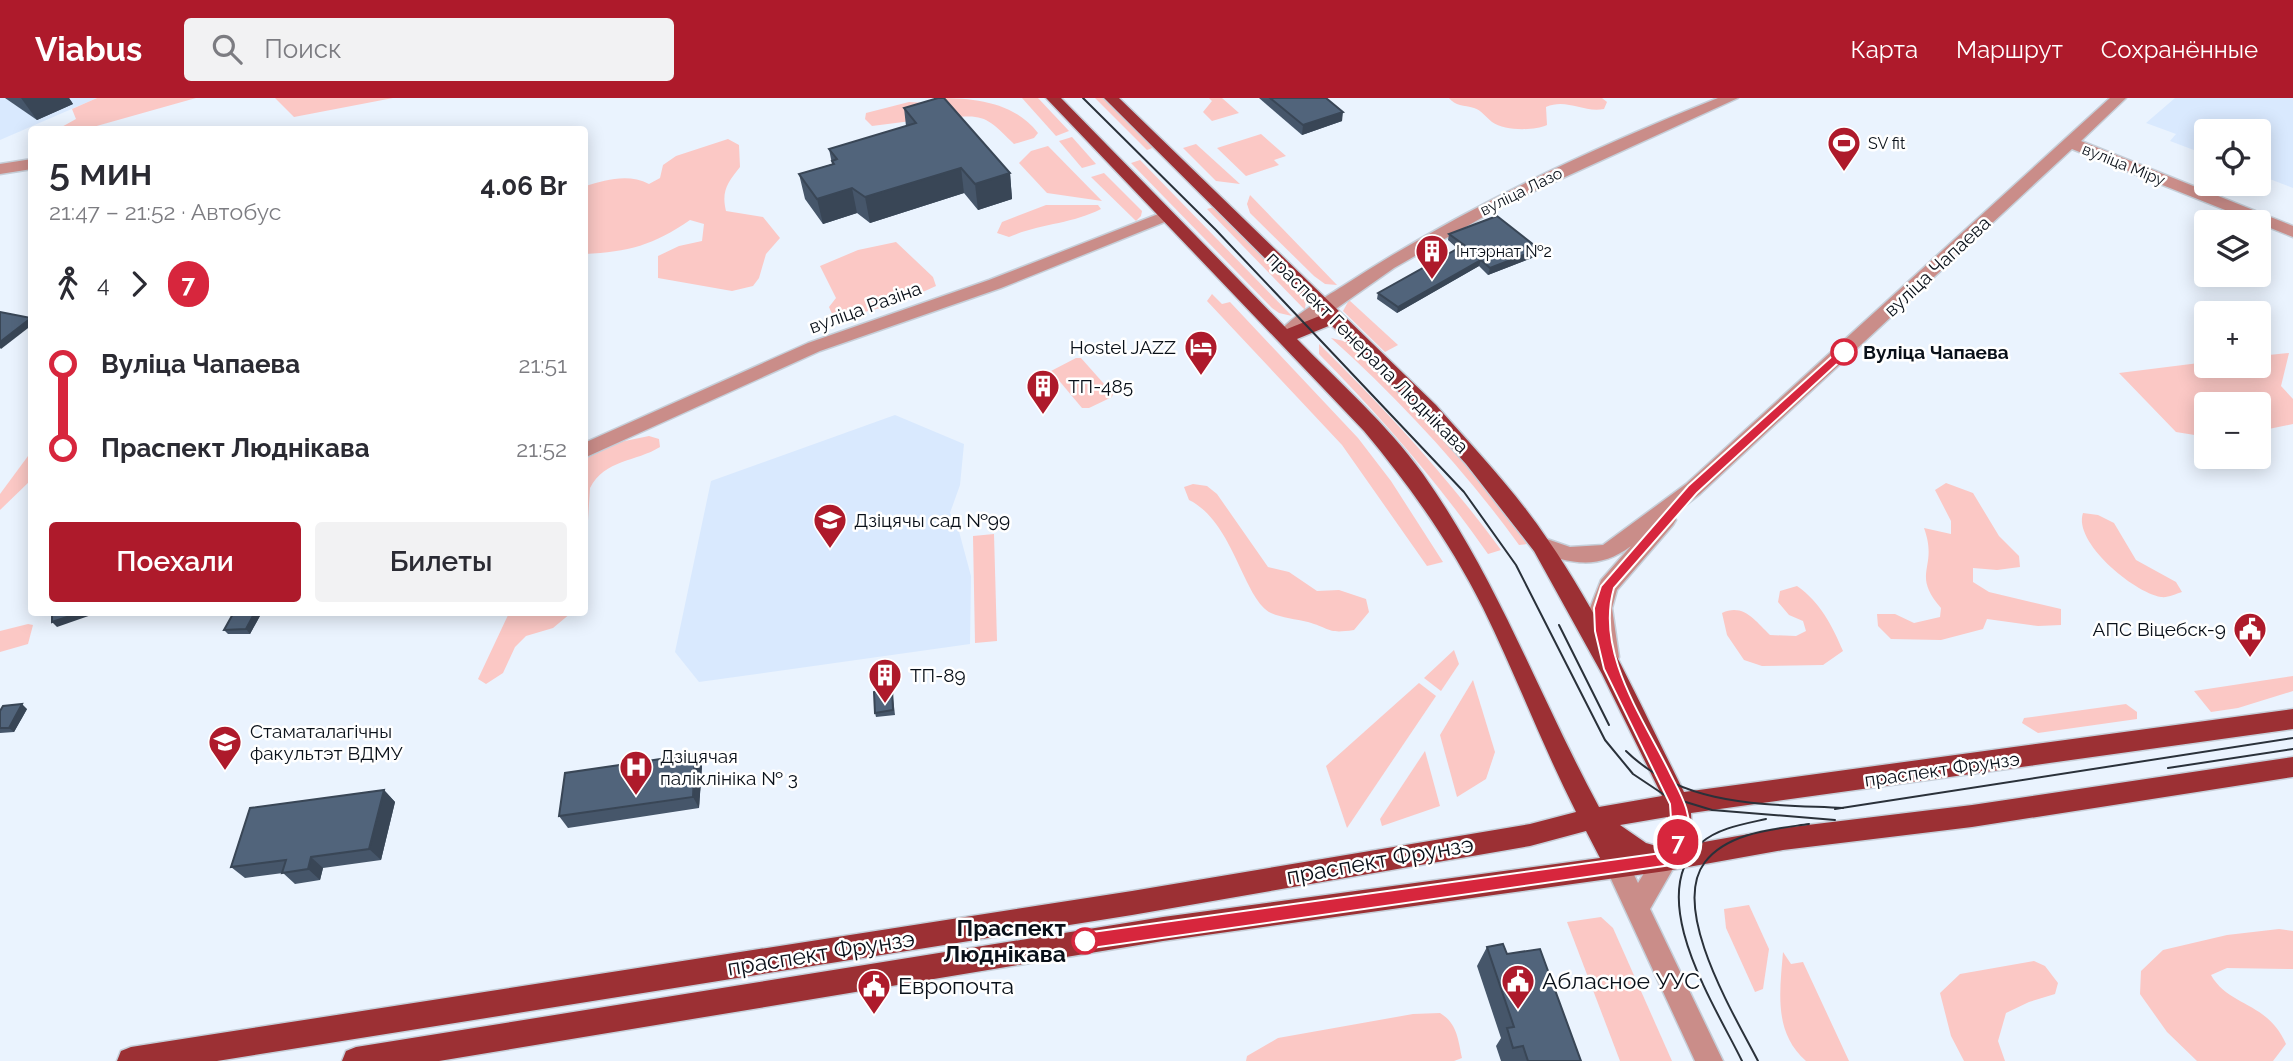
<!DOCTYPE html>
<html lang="ru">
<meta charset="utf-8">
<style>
body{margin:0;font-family:Raleway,sans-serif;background:#f2f2f3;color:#2b2b33;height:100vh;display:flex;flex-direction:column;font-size:26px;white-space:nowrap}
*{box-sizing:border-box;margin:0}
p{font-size:23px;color:#7c7c81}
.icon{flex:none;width:38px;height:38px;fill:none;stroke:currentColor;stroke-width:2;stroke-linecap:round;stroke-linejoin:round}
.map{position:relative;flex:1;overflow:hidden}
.panel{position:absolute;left:28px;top:28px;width:560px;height:490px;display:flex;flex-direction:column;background:#fff;border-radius:7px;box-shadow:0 4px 18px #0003}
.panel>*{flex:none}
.badge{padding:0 14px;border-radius:23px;font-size:24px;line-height:46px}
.tools{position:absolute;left:2194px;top:21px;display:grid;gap:14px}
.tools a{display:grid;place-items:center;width:77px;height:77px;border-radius:7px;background:#fff;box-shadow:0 4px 18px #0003;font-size:35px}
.map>.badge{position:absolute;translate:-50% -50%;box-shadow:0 0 0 4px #fff}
.legs{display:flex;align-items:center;gap:10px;height:77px;padding:0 21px;font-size:23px}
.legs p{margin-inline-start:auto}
.overview{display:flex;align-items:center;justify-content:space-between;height:119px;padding:0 21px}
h1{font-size:38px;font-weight:600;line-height:52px}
.action{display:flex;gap:14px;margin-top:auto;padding:14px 21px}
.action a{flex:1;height:80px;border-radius:7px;background:#ae1a2b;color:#fff;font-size:28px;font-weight:600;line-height:80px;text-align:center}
.action a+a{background:#f2f2f3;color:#2b2b33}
ul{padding:0 21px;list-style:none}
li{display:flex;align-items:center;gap:24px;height:84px;font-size:26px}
li i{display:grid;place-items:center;width:10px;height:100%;margin:0 9px;background:currentColor}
li i::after{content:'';width:18px;height:18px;margin:-9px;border:5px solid;border-radius:50%;background:#fff}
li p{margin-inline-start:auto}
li:first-child i{background:linear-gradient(#0000 50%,currentColor 0)}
li:last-child i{background:linear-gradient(currentColor 50%,#0000 0)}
header{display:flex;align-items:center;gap:42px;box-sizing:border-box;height:98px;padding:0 35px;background:#ae1a2b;color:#fff}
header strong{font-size:33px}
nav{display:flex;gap:38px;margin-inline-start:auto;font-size:24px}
.search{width:490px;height:63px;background:#f2f2f3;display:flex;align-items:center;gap:18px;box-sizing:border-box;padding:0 24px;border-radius:7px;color:#7c7c81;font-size:26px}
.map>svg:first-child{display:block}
.built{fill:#d9e9fe}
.green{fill:#fbc8c5}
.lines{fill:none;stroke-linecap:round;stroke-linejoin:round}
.minor-casing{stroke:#c6cfd9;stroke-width:3}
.major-casing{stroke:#c6cfd9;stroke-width:3}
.minor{fill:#ca8d89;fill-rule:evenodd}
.major{fill:#9c3034;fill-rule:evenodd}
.tram{stroke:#2a313a;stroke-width:2}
.wall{fill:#46566a}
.shaded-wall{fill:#394656}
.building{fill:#51647b;stroke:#394656;stroke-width:2}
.line-1{fill:#d7263d;stroke:#fff;stroke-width:2}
.stop-1-dot{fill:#fff;stroke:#d7263d;stroke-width:3.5}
.labels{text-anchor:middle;stroke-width:5;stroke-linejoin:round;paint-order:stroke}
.far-poi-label{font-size:16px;fill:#091019;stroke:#fff;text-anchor:start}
.far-street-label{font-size:16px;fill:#091019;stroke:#fff}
.street-label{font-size:19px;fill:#091019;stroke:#fff}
.poi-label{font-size:19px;fill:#091019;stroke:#fff;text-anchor:start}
.stop-label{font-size:19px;font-weight:bold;fill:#091019;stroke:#fff;text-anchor:start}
.near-street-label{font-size:23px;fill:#091019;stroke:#fff}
.near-stop-label{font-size:23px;font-weight:bold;fill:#091019;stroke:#fff;text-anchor:end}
.near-poi-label{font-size:23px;fill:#091019;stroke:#fff;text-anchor:start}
</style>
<header>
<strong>Viabus</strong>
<div class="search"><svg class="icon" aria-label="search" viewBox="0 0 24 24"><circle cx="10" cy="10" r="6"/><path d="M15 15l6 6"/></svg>Поиск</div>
<nav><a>Карта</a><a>Маршрут</a><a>Сохранённые</a></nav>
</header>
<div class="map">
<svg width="2293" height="963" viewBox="0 0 2293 963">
<rect width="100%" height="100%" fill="#eaf3fe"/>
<g class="built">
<polygon points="0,0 97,0 0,42"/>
<polygon points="2175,0 2293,0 2293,90 2259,77 2259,33 2207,33 2207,57 2170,43 2176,36 2146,25"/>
<polygon points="895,317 964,346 960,387 950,415 957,426 971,478 970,546 699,584 675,554 711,383"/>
</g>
<g class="green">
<polygon points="97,0 196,0 86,31 58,31 76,21 72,11"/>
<polygon points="275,0 393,0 294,19"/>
<path d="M935 0C973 0 1013 3 1038 35L1034 40 1014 46C990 23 986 15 952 20Z"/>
<polygon points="1022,0 1038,0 1069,33 1056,38"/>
<polygon points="1095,0 1106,0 1155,49 1147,52"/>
<polygon points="1209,0 1222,0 1239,15 1212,23 1203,14 1212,3"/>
<path d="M1449 0H1602L1607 4 1604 11C1583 15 1567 0 1546 9L1547 27C1533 33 1505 33 1492 24 1486 19 1481 12 1474 10 1464 7 1455 8 1449 0Z"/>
<polygon points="909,4 927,5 919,22 872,28 865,21 866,15"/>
<polygon points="1261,36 1286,58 1274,62 1279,67 1246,78 1217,50"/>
<polygon points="1072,39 1096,66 1082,70 1059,43"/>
<path d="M728 41 739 47 740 69C728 84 721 93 726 113L763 119 780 140 766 156 759 180 753 188 732 193 658 180V158L679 148 702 143 704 126 690 122C654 147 628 154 585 156V88C606 82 628 75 649 86L660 80 663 67 676 58Z"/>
<polygon points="1196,46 1240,86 1216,83 1183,50"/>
<polygon points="1048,48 1102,103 1047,95 1019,65 1031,53"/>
<polygon points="1140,62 1292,218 1279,215 1272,210 1131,65"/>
<polygon points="1104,75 1142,113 1141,118 1136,123 1091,79"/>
<polygon points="1250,97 1337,187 1325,186 1314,178 1250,115 1247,106"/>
<path d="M1046 107H1098L1101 111C1072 126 1038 126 1009 139L997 135 1002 124Z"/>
<polygon points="1214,109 1306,202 1305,212 1207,111"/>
<path d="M896 144 933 179 936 188C904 203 869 217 833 218L829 209 836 200 820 168 858 152Z"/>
<polygon points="1212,196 1222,206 1230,204 1358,340 1391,383 1443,464 1427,468 1342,347 1207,203"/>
<polygon points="1349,202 1398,247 1385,254 1343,213"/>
<path d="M1331 240 1348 244C1415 305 1474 372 1527 446L1519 447C1464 371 1401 303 1331 240Z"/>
<path d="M1319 246C1385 311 1446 377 1501 452L1488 456C1437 383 1381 319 1319 256Z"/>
<polygon points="2289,255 2281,288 2293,301 2293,326 2259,333 2259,306 2207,306 2207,339 2176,334 2119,275 2207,264 2207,268 2259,268 2259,258"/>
<polygon points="1076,260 1081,260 1113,296 1112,299 1089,310 1082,310 1051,273"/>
<path d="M649 338 659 341 660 349C636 364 605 361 590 390L585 471V361L620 344Z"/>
<polygon points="31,354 31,382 0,412 0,396"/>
<path d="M1946 385 1973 395 1999 438 2019 458 2020 469 1997 472 1973 470V484L1989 494 2061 511V527L2038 528 1987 521 1983 531 1941 542 1891 541 1878 528 1877 516H1895L1914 525 1940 519 1941 510C1910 474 1939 471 1924 430L1951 436V423L1935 392Z"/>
<path d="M1193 386 1207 388 1217 396 1268 469 1289 474 1317 493 1339 492 1366 501 1369 514 1354 532C1327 536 1332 531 1308 524 1296 521 1282 520 1271 515 1243 501 1234 424 1189 402L1184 389Z"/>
<path d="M2083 415 2098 417 2114 425 2136 462 2176 484 2182 494C2175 496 2168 500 2161 499 2133 494 2073 444 2083 415Z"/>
<polygon points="994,436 997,543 975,545 973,438"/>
<path d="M1797 488C1820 504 1832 527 1843 553L1823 567 1762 568 1744 562 1727 537 1722 515C1744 505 1755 523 1770 537L1796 538 1806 533 1803 523 1789 517 1778 504 1780 493Z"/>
<polygon points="509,515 571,515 553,530 526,538 515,549 503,575 486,586 478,581"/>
<polygon points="28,526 33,527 28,546 0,554 0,533"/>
<polygon points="1454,552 1459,566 1441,593 1424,580"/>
<polygon points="2293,578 2293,593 2238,610 2211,614 2194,593"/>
<polygon points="1473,582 1495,654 1486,681 1457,699 1440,637"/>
<polygon points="1419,585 1436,598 1347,730 1326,668"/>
<polygon points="2126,606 2137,614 2137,621 2038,635 2022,625 2024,620"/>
<polygon points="1425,653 1440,708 1382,728 1380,721"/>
<polygon points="1749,807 1769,851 1763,891 1755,894 1726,830 1724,811"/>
<polygon points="1601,819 1613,830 1672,963 1620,963 1567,824"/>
<path d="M2279 831 2293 833V871L2227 870 2211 877C2229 909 2267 903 2286 946L2273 963H2197L2167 934 2140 896 2141 873 2163 852 2227 837Z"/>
<path d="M1783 854 1791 866 1803 864 1849 963H1806C1773 934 1780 893 1783 854Z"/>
<polygon points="2034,863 2045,868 2058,885 2055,896 2029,904 2006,915 1998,943 2005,963 1964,963 1951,938 1940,895 1960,876"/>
<path d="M1440 915C1457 925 1458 941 1462 960L1454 963H1246L1247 958 1278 940 1413 916Z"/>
</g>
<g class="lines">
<defs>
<g id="minor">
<path d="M1718 0H1738L1504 107 1394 170 1290 243 1284 245 1275 239C1287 221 1324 200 1343 188 1461 111 1588 52 1718 0Z"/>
<path d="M2110 0H2126L2081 43 2293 128V139L2072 51 1700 396 1673 417 1676 422 1673 427 1617 492 1612 510 1619 559 1616 565 1608 568 1600 565 1590 510 1601 482 1631 448C1598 473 1570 465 1534 453L1531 447 1534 441 1541 439 1570 449 1603 447 1686 386Z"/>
<polygon points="32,61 32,71 0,76 0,66"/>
<polygon points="1166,113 1174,118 1172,121 1001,190 820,253 584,360 584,345 808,245 989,182"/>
<polygon points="1666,751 1675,754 1678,762 1650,811 1723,963 1695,963 1605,768 1608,760 1617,757 1626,760 1638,785 1657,754"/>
</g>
<path id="major" d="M1046 0H1061L1287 231 1322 217 1104 0H1119L1436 307C1474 350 1516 394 1548 442 1602 520 1642 610 1684 694L2293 611V631L1691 715 1692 736 1687 747 1783 730 1972 707 2293 659V679L1972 729 1783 752 1666 773 1163 843 439 963H342L346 953 356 949 1163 819 1600 760 1586 733 1530 748 1132 817 217 963H117L121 953 131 949 1132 793 1530 726 1576 714C1542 647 1516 577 1483 510 1451 446 1410 388 1364 333ZM1331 227 1422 317 1466 366 1534 453 1602 576 1662 698 1599 709C1538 596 1498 482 1423 376 1388 327 1339 284 1297 241ZM1667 719 1668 735 1660 749 1646 745 1620 727Z"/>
</defs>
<use href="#minor" class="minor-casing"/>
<use href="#major" class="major-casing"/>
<use href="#minor" class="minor"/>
<use href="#major" class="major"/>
<g class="tram">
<polyline points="1083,0 1216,132 1464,394 1516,467 1605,642 1633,676 1666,698 1712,712 1835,722"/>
<polyline points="1559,527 1609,627"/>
<path d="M1626 653C1684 710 1767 706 1843 710"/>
<polyline points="2168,670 2293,651"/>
<polyline points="1835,711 2293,640"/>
<path d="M1742 963C1716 909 1642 798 1701 745 1718 730 1744 726 1766 721"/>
<path d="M1758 963C1735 918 1669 811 1705 764 1728 734 1775 731 1809 726"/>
</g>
</g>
<g class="wall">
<polygon points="5,0 69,0 73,6 37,22"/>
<polygon points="1259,0 1326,0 1342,23 1302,37"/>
<polygon points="904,10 1010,75 1012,101 978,112 964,95 870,125 857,115 823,126 805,101 799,76 832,66 829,51 906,28"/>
<polygon points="1449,136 1537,158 1488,177 1479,168 1397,215 1377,201 1378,195 1458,151 1448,142"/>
<polygon points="234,514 260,514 261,516 250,536 228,536 224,532"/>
<polygon points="892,591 895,617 876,619 875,615"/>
<polygon points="27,611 14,634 0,635 0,613"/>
<polygon points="702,668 699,710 568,730 559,718"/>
<polygon points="384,692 395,704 381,762 323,770 320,782 295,786 283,775 245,780 231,769"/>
<polygon points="1487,849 1507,856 1581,963 1501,963 1496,948 1501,940 1477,868"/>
</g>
<g class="shaded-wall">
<polygon points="21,0 69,0 73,6 37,22"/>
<polygon points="1343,14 1342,23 1302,37 1303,27"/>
<polygon points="961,70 964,95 870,125 865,99"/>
<polygon points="1010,75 1012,101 978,112 975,86"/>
<polygon points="852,90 857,115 823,126 817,101"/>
<polygon points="1539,151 1537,158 1488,177 1490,170"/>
<polygon points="1481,162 1479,168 1397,215 1398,209"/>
<polygon points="31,220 32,227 1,251 0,250 0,244"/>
<polygon points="82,514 100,514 57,529 52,524"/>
<polygon points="255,514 260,514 261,516 250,536 246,531"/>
<polygon points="22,606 27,611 14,634 9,630"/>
<polygon points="695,656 702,668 699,710 693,699"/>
<polygon points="384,692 395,704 381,762 369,751"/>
<polygon points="311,759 323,770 320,782 308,771"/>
</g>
<g class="building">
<polygon points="938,0 944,0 1010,75 975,86 961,70 865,99 852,90 817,101 799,76 834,66 832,63 837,61 829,51 916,25 904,10"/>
<polygon points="1270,0 1326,0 1343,14 1303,27"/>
<polygon points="1497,118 1539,151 1490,170 1481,162 1398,209 1378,195 1464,147 1449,136"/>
<polygon points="0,214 31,220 0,244"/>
<polygon points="52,514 82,514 52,524"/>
<polygon points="234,514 255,514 246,531 224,532"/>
<polygon points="892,591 893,612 875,615 874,594"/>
<polygon points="22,606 9,630 0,630 0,613 3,608"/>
<polygon points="695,656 693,699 559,718 565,675"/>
<polygon points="384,692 369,751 311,759 308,771 282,775 286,762 231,769 250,710"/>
<polygon points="1503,846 1507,856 1540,851 1581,963 1528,963 1523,948 1513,950 1507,930 1514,929 1487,849"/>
</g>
<path class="line-1" d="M1840 251 1850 254 1697 395 1614 490C1595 555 1644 621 1671 677 1680 695 1694 718 1687 738 1684 748 1676 758 1671 767L1085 851 1079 848 1077 843 1085 835 1661 755 1672 735 1670 706 1604 571 1595 533 1594 510 1601 488 1688 388Z"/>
<defs>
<symbol id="stadium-pin" viewBox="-11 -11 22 30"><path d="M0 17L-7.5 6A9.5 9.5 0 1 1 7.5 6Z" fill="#ae1a2b" stroke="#fff"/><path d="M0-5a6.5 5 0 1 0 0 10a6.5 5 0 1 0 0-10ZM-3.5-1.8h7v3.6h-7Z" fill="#fff"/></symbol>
<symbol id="building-pin" viewBox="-11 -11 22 30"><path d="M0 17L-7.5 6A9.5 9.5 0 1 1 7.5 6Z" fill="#ae1a2b" stroke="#fff"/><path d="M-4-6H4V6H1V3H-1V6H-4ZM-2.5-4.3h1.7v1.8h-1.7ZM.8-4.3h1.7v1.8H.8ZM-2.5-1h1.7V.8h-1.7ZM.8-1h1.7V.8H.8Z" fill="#fff"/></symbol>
<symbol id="hotel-pin" viewBox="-11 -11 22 30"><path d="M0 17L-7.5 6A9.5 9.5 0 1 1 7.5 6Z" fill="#ae1a2b" stroke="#fff"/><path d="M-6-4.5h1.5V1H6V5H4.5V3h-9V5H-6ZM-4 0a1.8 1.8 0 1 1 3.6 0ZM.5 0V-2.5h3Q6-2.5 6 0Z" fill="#fff"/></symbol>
<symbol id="school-pin" viewBox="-11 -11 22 30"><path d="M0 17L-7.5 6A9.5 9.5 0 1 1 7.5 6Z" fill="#ae1a2b" stroke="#fff"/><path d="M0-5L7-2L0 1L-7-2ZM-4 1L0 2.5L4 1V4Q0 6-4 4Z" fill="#fff"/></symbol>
<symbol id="civic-pin" viewBox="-11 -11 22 30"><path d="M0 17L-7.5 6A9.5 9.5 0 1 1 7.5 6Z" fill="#ae1a2b" stroke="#fff"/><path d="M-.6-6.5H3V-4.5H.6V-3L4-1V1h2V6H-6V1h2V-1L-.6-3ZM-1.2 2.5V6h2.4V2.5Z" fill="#fff"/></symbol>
<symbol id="university-pin" viewBox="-11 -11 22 30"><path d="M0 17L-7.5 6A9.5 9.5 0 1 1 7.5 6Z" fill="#ae1a2b" stroke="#fff"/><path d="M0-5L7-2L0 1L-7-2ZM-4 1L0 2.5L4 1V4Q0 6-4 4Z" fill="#fff"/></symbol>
<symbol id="hospital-pin" viewBox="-11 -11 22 30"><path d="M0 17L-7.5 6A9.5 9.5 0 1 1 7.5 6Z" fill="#ae1a2b" stroke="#fff"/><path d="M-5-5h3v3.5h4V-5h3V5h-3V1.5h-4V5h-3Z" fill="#fff"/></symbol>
</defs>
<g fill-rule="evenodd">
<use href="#stadium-pin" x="1825" y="26" width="38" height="52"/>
<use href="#building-pin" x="1413" y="134" width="38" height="52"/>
<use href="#hotel-pin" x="1182" y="230" width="38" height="52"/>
<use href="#building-pin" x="1024" y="269" width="38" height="52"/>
<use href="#school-pin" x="811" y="403" width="38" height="52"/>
<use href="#civic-pin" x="2231" y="512" width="38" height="52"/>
<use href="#building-pin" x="866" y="558" width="38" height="52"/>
<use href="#university-pin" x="206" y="625" width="38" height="52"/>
<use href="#hospital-pin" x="617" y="650" width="38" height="52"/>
<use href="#civic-pin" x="1499" y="864" width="38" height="52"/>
<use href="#civic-pin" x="855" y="869" width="38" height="52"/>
</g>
<g class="stop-1-dot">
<circle cx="1844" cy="254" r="12"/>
<circle cx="1085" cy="843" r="12"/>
</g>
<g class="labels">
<g class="far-poi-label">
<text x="1868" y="51">SV fit</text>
<text x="1456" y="159">Інтэрнат №2</text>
</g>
<g class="far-street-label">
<text transform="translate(2124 66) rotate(22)" y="6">вуліца Міру</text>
<text transform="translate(1521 93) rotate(-26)" y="6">вуліца Лазо</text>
</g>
<g class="street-label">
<text transform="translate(1937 168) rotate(-43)" y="7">вуліца Чапаева</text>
<text transform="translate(865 209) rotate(-20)" y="7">вуліца Разіна</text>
<text transform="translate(1368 254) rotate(45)" y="7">праспект Генерала Люднікава</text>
<text transform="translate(1942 671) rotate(-8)" y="7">праспект Фрунзэ</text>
</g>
<g class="poi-label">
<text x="1176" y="256" text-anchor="end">Hostel JAZZ</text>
<text x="1068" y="295">ТП-485</text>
<text x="854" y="429">Дзіцячы сад №99</text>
<text x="2226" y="538" text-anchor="end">АПС Віцебск-9</text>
<text x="910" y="584">ТП-89</text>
<text x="250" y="640">Стаматалагічны<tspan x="250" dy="22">факультэт ВДМУ</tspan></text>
<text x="660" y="665">Дзіцячая<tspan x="660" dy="22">паліклініка № 3</tspan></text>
</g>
<g class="stop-label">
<text x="1863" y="261">Вуліца Чапаева</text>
</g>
<g class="near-street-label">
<text transform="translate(1380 762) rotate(-10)" y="8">праспект Фрунзэ</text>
<text transform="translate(821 855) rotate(-9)" y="8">праспект Фрунзэ</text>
</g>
<g class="near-stop-label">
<text x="1066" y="838">Праспект<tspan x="1066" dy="26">Люднікава</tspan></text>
</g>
<g class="near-poi-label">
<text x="1542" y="891">Абласное УУС</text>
<text x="898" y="896">Европочта</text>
</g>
</g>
</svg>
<div class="tools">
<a><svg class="icon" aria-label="locate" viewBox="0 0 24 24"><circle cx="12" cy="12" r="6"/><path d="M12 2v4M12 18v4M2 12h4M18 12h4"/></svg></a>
<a><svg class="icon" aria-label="layers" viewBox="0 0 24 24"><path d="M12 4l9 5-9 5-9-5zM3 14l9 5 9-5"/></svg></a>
<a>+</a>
<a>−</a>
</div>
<b class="badge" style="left:1678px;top:744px;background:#d7263d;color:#fff">7</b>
<section class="panel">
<div class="overview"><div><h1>5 мин</h1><p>21:47 – 21:52 · Автобус</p></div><b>4.06 Br</b></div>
<div class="legs"><svg class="icon" aria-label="walk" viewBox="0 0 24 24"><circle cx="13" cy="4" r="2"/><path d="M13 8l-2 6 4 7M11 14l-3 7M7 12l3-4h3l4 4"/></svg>4<svg class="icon" aria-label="forward" viewBox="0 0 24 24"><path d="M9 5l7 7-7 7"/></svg><b class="badge" style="background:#d7263d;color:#fff">7</b></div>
<ul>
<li><i style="color:#d7263d"></i><b>Вуліца Чапаева</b><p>21:51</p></li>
<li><i style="color:#d7263d"></i><b>Праспект Люднікава</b><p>21:52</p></li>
</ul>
<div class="action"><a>Поехали</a><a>Билеты</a></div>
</section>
</div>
